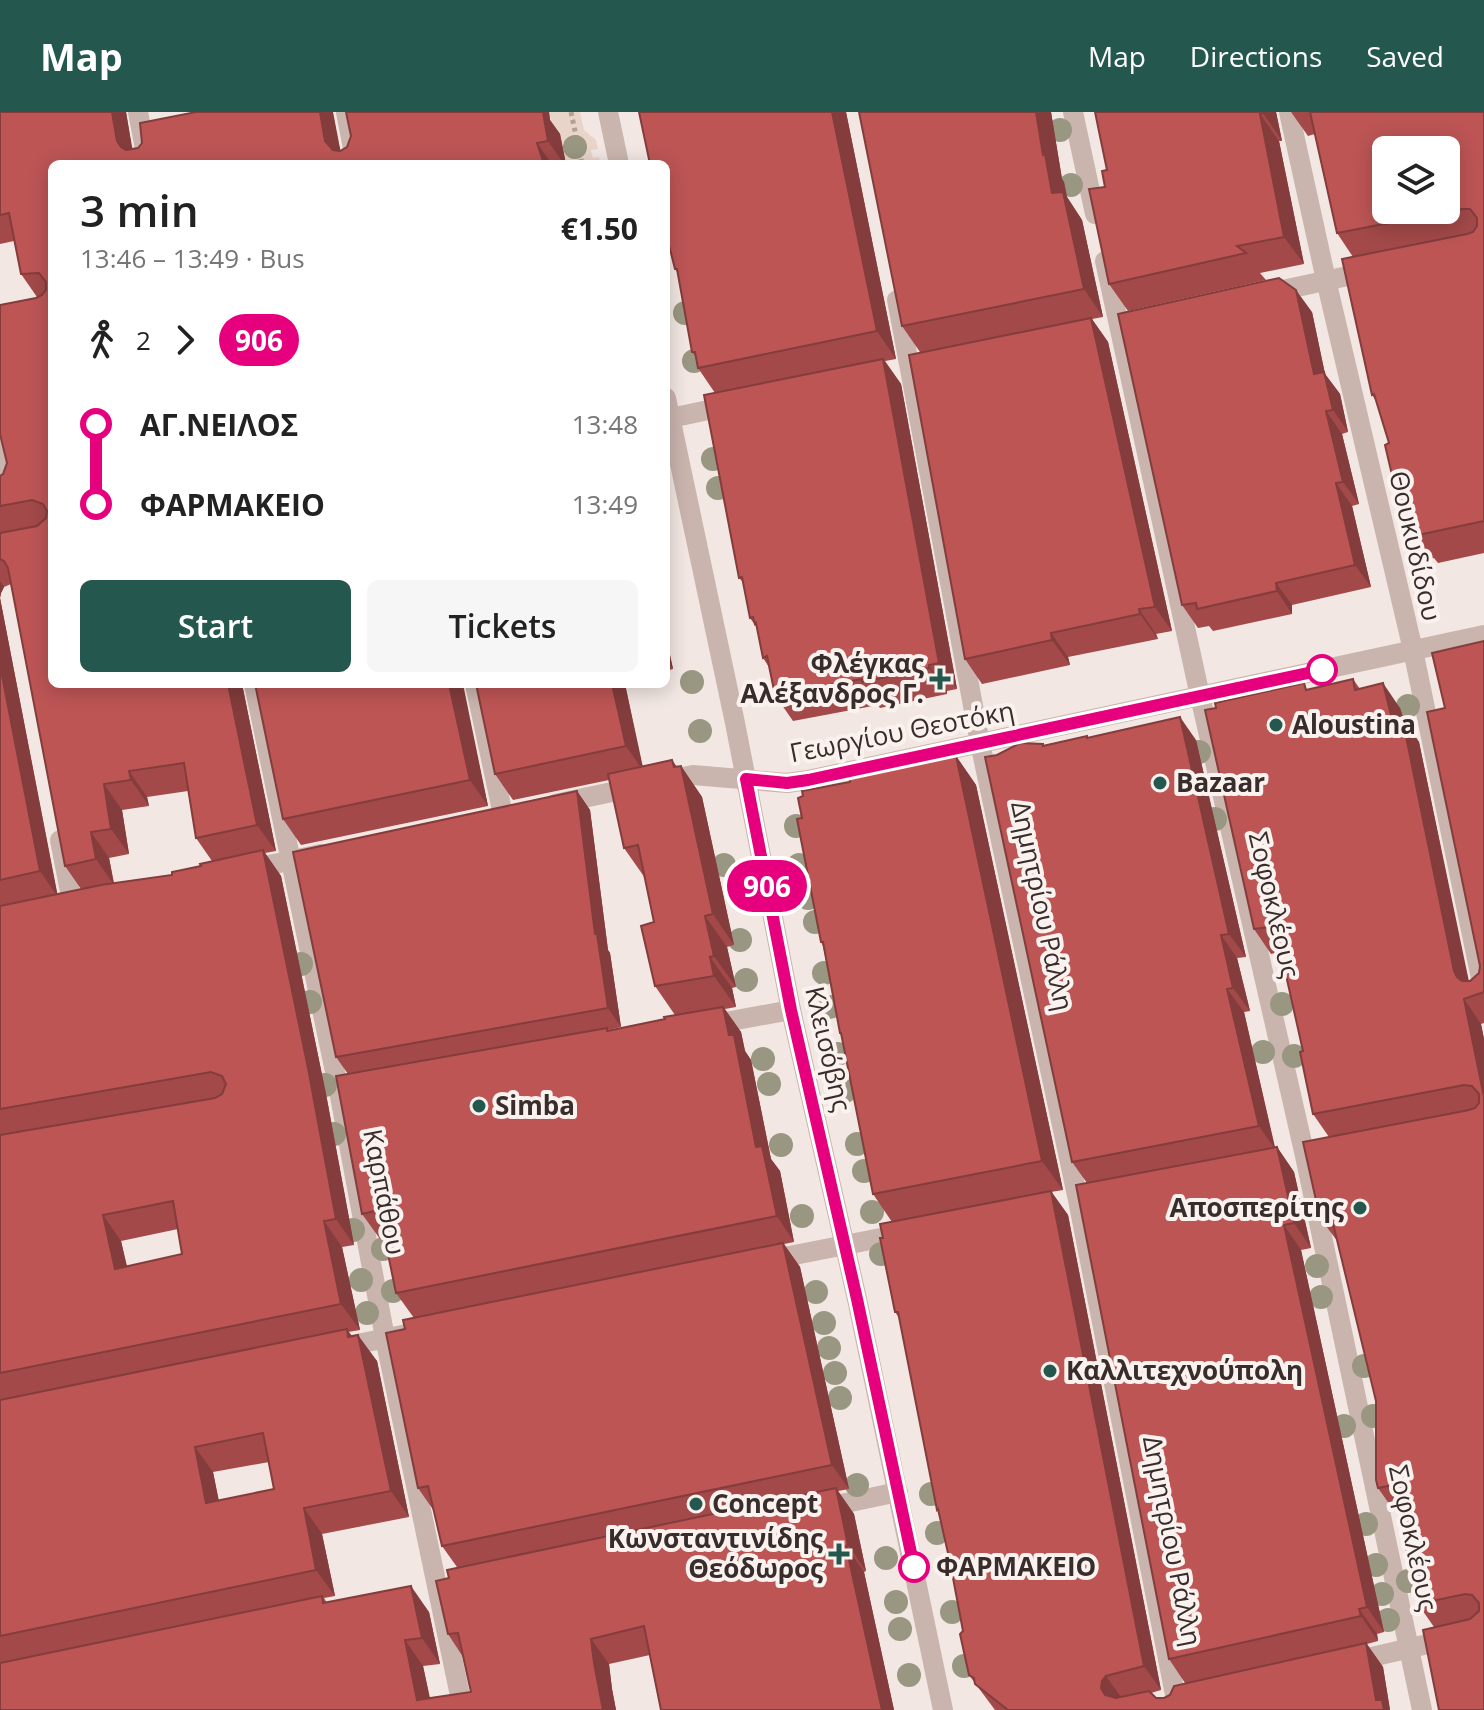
<!DOCTYPE html>
<meta charset="utf-8">
<style>
body{margin:0;font-family:"Open Sans",sans-serif;background:#f6f6f6;color:#222;height:100vh;display:flex;flex-direction:column;font-size:30px;white-space:nowrap}
*{box-sizing:border-box;margin:0}
p{font-size:26px;color:#767676}
.icon{flex:none;width:44px;height:44px;fill:none;stroke:currentColor;stroke-width:2;stroke-linecap:round;stroke-linejoin:round}
.map{position:relative;flex:1;overflow:hidden}
.sheet{position:absolute;left:48px;top:48px;width:622px;height:528px;display:flex;flex-direction:column;background:#fff;border-radius:12px;box-shadow:0 4px 20px #0003}
.sheet>*{flex:none}
.badge{padding:0 16px;border-radius:26px;font-size:28px;line-height:52px}
.buttons{position:absolute;left:1372px;top:24px;display:grid;gap:16px}
.buttons a{display:grid;place-items:center;width:88px;height:88px;border-radius:12px;background:#fff;box-shadow:0 4px 20px #0003;font-size:40px}
.map>.badge{position:absolute;translate:-50% -50%;box-shadow:0 0 0 4px #fff}
.legs{display:flex;align-items:center;gap:12px;height:88px;padding:0 32px;font-size:26px}
.legs p{margin-inline-start:auto}
.head{display:flex;align-items:center;justify-content:space-between;height:136px;padding:0 32px}
h1{font-size:44px;font-weight:600;line-height:60px}
.primary-button{display:flex;gap:16px;margin-top:auto;padding:16px 32px}
.primary-button a{flex:1;height:92px;border-radius:12px;background:#24584f;color:#fff;font-size:32px;font-weight:600;line-height:92px;text-align:center}
.primary-button a+a{background:#f6f6f6;color:#222}
ul{padding:0 32px;list-style:none}
li{display:flex;align-items:center;gap:28px;height:80px;font-size:30px}
li i{display:grid;place-items:center;width:12px;height:100%;margin:0 10px;background:currentColor}
li i::after{content:'';width:20px;height:20px;margin:-10px;border:6px solid;border-radius:50%;background:#fff}
li p{margin-inline-start:auto}
li:first-child i{background:linear-gradient(#0000 50%,currentColor 0)}
li:last-child i{background:linear-gradient(currentColor 50%,#0000 0)}
header{display:flex;align-items:center;gap:48px;box-sizing:border-box;height:112px;padding:0 40px;background:#24584f;color:#fff}
header strong{font-size:38px}
nav{display:flex;gap:44px;margin-inline-start:auto;font-size:28px}
.map>svg:first-child{display:block}
.plaza{fill:#e9d4ca}
.lines{fill:none;stroke-linecap:round;stroke-linejoin:round}
.path{stroke:#b69e98;stroke-width:5;stroke-dasharray:4 4;stroke-linecap:butt}
.minor{stroke:#cab4ae;stroke-width:20}
.tree{fill:#999781}
.wall{fill:#a34949;fill-rule:evenodd}
.shaded-wall{fill:#843c3c}
.building{fill:#bd5555;stroke:#843c3c;stroke-width:2;fill-rule:evenodd}
.line-1-casing{stroke:#fff;stroke-width:18}
.line-1{stroke:#e6007e;stroke-width:12}
.stop-1-dot{fill:#fff;stroke:#e6007e;stroke-width:4}
.poi-dot{fill:#24584f;stroke:#faf2ee;stroke-width:3}
.labels{text-anchor:middle;stroke-width:8;stroke-linejoin:round;paint-order:stroke}
.street-label{font-size:26px;fill:#392d2c;stroke:#faf2ee}
.poi-label{font-size:26px;font-weight:bold;fill:#392d2c;stroke:#faf2ee;text-anchor:start}
.stop-label{font-size:26px;font-weight:bold;fill:#392d2c;stroke:#faf2ee;text-anchor:start}
</style>
<header>
<strong>Map</strong>
<nav><a>Map</a><a>Directions</a><a>Saved</a></nav>
</header>
<div class="map">
<svg width="1484" height="1598" viewBox="0 0 1484 1598">
<rect width="100%" height="100%" fill="#f2e7e2"/>
<polygon class="plaza" points="549,0 580,0 584,18 596,28 598,37 591,38 593,46 599,45 601,52 566,52 560,22 554,23"/>
<g class="lines">
<polyline class="path" points="571,0 582,52"/>
<g class="minor">
<polyline points="138,0 148,52"/>
<polyline points="346,0 356,52"/>
<polyline points="608,0 619,52"/>
<polyline points="1073,0 1095,102"/>
<polyline points="1289,0 1326,168 1413,538 1484,881"/>
<polyline points="1105,149 1200,584 1305,1044 1422,1598"/>
<polyline points="1269,181 1371,159"/>
<polyline points="897,188 980,631 1078,1088 1178,1598"/>
<polyline points="666,286 735,611 791,898 857,1187 943,1598"/>
<polyline points="666,307 732,293"/>
<polyline points="0,327 11,377"/>
<polyline points="254,572 339,979 385,1226 463,1598"/>
<polyline points="475,572 503,703"/>
<polyline points="555,692 693,663 787,671 808,668 1484,523"/>
<polyline points="60,728 73,795"/>
<polyline points="246,758 321,742"/>
<polyline points="709,913 791,898"/>
<polyline points="764,1149 906,1121"/>
<polyline points="337,1236 412,1221"/>
<polyline points="822,1396 898,1380"/>
<polyline points="1350,1550 1484,1519"/>
</g>
</g>
<g class="tree">
<circle cx="1060" cy="18" r="12"/>
<circle cx="575" cy="35" r="12"/>
<circle cx="1071" cy="73" r="12"/>
<circle cx="685" cy="201" r="12"/>
<circle cx="694" cy="249" r="12"/>
<circle cx="713" cy="347" r="12"/>
<circle cx="718" cy="376" r="12"/>
<circle cx="692" cy="570" r="12"/>
<circle cx="1408" cy="594" r="12"/>
<circle cx="700" cy="619" r="12"/>
<circle cx="1199" cy="640" r="12"/>
<circle cx="1215" cy="707" r="12"/>
<circle cx="796" cy="714" r="12"/>
<circle cx="724" cy="753" r="12"/>
<circle cx="799" cy="753" r="12"/>
<circle cx="808" cy="786" r="12"/>
<circle cx="815" cy="810" r="12"/>
<circle cx="740" cy="828" r="12"/>
<circle cx="301" cy="852" r="12"/>
<circle cx="824" cy="861" r="12"/>
<circle cx="746" cy="868" r="12"/>
<circle cx="310" cy="890" r="12"/>
<circle cx="1282" cy="892" r="12"/>
<circle cx="830" cy="895" r="12"/>
<circle cx="1263" cy="940" r="12"/>
<circle cx="838" cy="942" r="12"/>
<circle cx="1294" cy="944" r="12"/>
<circle cx="763" cy="947" r="12"/>
<circle cx="769" cy="972" r="12"/>
<circle cx="325" cy="973" r="12"/>
<circle cx="845" cy="979" r="12"/>
<circle cx="334" cy="1022" r="12"/>
<circle cx="857" cy="1032" r="12"/>
<circle cx="781" cy="1033" r="12"/>
<circle cx="864" cy="1059" r="12"/>
<circle cx="872" cy="1100" r="12"/>
<circle cx="802" cy="1104" r="12"/>
<circle cx="353" cy="1118" r="12"/>
<circle cx="383" cy="1137" r="12"/>
<circle cx="881" cy="1142" r="12"/>
<circle cx="1317" cy="1154" r="12"/>
<circle cx="361" cy="1168" r="12"/>
<circle cx="393" cy="1179" r="12"/>
<circle cx="816" cy="1180" r="12"/>
<circle cx="1321" cy="1185" r="12"/>
<circle cx="367" cy="1201" r="12"/>
<circle cx="824" cy="1211" r="12"/>
<circle cx="829" cy="1236" r="12"/>
<circle cx="1364" cy="1254" r="12"/>
<circle cx="835" cy="1261" r="12"/>
<circle cx="840" cy="1286" r="12"/>
<circle cx="1373" cy="1304" r="12"/>
<circle cx="1344" cy="1314" r="12"/>
<circle cx="857" cy="1373" r="12"/>
<circle cx="931" cy="1382" r="12"/>
<circle cx="1366" cy="1412" r="12"/>
<circle cx="937" cy="1421" r="12"/>
<circle cx="886" cy="1446" r="12"/>
<circle cx="1376" cy="1453" r="12"/>
<circle cx="1408" cy="1469" r="12"/>
<circle cx="1382" cy="1482" r="12"/>
<circle cx="896" cy="1490" r="12"/>
<circle cx="952" cy="1500" r="12"/>
<circle cx="1388" cy="1508" r="12"/>
<circle cx="900" cy="1517" r="12"/>
<circle cx="964" cy="1554" r="12"/>
<circle cx="909" cy="1563" r="12"/>
</g>
<g class="wall">
<path d="M0 0H126L132 37 333 2 340 39 347 35 351 24 346 0H549L550 8 560 22 566 52H52V572H242L276 739 265 741 281 764 326 982 354 1133 342 1135 360 1218 348 1220 377 1249 409 1405 322 1422 335 1484 324 1486 327 1491 429 1500 440 1552 423 1554 430 1586 471 1580 463 1545 448 1522 449 1466 457 1455 442 1434 434 1399 418 1376 405 1217 414 1206 396 1181 385 1126 380 1127 362 1102 348 962 336 945 577 679 590 698 608 838 610 841 621 915 608 918 609 919 665 907 675 903 655 874 654 810 645 766 624 736 609 668 513 688 495 662 625 572 642 654 672 648 676 654H681L702 685 734 833 727 835 736 875 732 876 736 895 725 897 741 920 745 939 751 948 771 1047 780 1059 794 1130 784 1132 800 1155 849 1377 838 1379 854 1402 866 1459 864 1460 894 1598H661L650 1543 609 1552 612 1577 616 1598H0V364L3 362 7 351 37 185 21 162 14 129 0 132ZM11 472 65 754 81 777 57 782 0 486 1 481 4 475ZM188 679 196 726 212 749 172 763 114 771 109 746 129 742 122 698 149 694 147 685ZM178 1117 182 1142 127 1154 121 1129ZM269 1350 274 1377 219 1389 213 1360Z"/>
<polygon points="639,0 846,0 896,247 885,249 901,272 957,577 947,579 947,582 880,596 878,593 793,609 775,583 769,555 763,546 758,517 750,506 743,470 739,466 718,354 716,351 715,281 698,256 696,245 692,240 677,160 675,157 668,124 666,122 666,52"/>
<polygon points="859,0 1051,0 1062,67 1064,70 1067,85 1082,108 1103,205 1092,207 1108,230 1172,519 1156,522 1158,527 1068,545 1070,553 982,572 965,547 920,240 902,214"/>
<polygon points="1095,0 1276,0 1282,29 1279,29 1304,152 1260,161 1266,168 1128,199 1109,172 1105,75 1107,58"/>
<polygon points="1291,0 1484,0 1484,441 1438,451 1434,446 1430,447 1403,410 1389,331 1377,290 1372,283 1353,145 1337,121 1315,22 1308,24"/>
<polygon points="1312,200 1325,262 1340,282 1348,320 1342,322 1359,392 1352,394 1371,475 1292,493 1292,502 1213,519 1209,514 1198,516 1182,493"/>
<polygon points="666,525 673,557 666,559"/>
<polygon points="1484,529 1484,911 1481,912 1484,927 1484,1598 1434,1515 1418,1492 1399,1399 1395,1400 1378,1376 1376,1289 1338,1130 1320,1106 1329,1025 1313,1002 1303,939 1281,840 1271,842 1254,817 1309,577 1353,567 1360,577 1400,596 1404,608 1419,630 1468,869 1470,869 1479,861 1480,854 1445,596"/>
<polygon points="462,575 488,694 301,733 283,707"/>
<polygon points="1087,624 1088,626 1196,628 1246,845 1237,846 1250,899 1244,900 1275,1035 1277,1035 1294,1060 1311,1136 1301,1138 1384,1520 1377,1522 1378,1529 1367,1532 1383,1555 1390,1598 995,1598 969,1563 963,1519 950,1450 939,1401 937,1398 900,1207 895,1200 883,1126 892,1110 873,1082 842,925 840,921 823,834 821,830 802,706 895,656 956,644 976,673 1063,1078 1051,1080 1068,1103 1161,1578 1151,1581 1156,1586 1164,1586 1185,1571 1169,1547 1087,1071 1072,1050 1043,632 1044,633"/>
</g>
<g class="shaded-wall">
<polygon points="112,0 126,0 135,52 121,35 117,29"/>
<polygon points="320,0 333,0 343,52 325,29"/>
<polygon points="537,0 549,0 550,8 560,22 566,52 564,52 548,29"/>
<polygon points="832,0 846,0 896,247 877,219"/>
<polygon points="1036,0 1051,0 1062,67 1064,70 1067,85 1082,108 1103,205 1084,177 1052,81 1043,43"/>
<polygon points="1262,0 1276,0 1282,29 1263,1"/>
<polygon points="1260,2 1279,29 1304,152 1284,125"/>
<polygon points="537,31 552,52 544,52"/>
<polygon points="1296,178 1312,200 1325,262 1340,282 1348,320 1333,298 1314,262"/>
<polygon points="1091,206 1108,230 1172,519 1155,495"/>
<polygon points="883,247 901,272 957,577 939,551"/>
<polygon points="1326,299 1342,322 1359,392 1343,370"/>
<polygon points="1336,371 1352,394 1371,475 1355,453"/>
<polygon points="0,469 4,475 1,481 0,486 58,785 40,759 0,553"/>
<polygon points="1276,471 1292,493 1292,502 1277,479"/>
<polygon points="1139,497 1156,522 1158,527 1140,502"/>
<polygon points="1051,521 1068,545 1070,553 1052,528"/>
<polygon points="666,525 673,557 666,547"/>
<polygon points="929,553 947,579 947,582 929,556"/>
<polygon points="1383,571 1400,596 1404,608 1419,630 1472,884 1454,859"/>
<polygon points="228,572 242,572 276,739 257,713"/>
<polygon points="449,572 463,572 488,694 470,668"/>
<polygon points="612,572 625,572 644,660 626,634"/>
<polygon points="1180,605 1196,628 1246,845 1229,822"/>
<polygon points="956,644 976,673 1063,1078 1042,1049"/>
<polygon points="672,648 683,664 681,654 702,685 734,833 713,802"/>
<polygon points="129,659 147,685 149,694 131,668"/>
<polygon points="104,672 122,698 129,742 111,717"/>
<polygon points="577,679 590,698 608,838 610,841 621,915 608,896 595,822"/>
<polygon points="91,720 109,746 114,773 96,747"/>
<polygon points="263,738 281,764 326,982 354,1133 336,1107"/>
<polygon points="705,804 727,835 736,875 714,844"/>
<polygon points="1221,823 1237,846 1250,899 1233,876"/>
<polygon points="710,845 732,876 736,895 714,864"/>
<polygon points="1227,877 1244,900 1275,1037 1259,1014"/>
<polygon points="1464,887 1481,912 1484,927 1484,985"/>
<polygon points="723,895 741,920 745,939 751,948 771,1047 780,1059 794,1130 777,1104 756,1035"/>
<polygon points="1277,1035 1294,1060 1311,1136 1294,1111"/>
<polygon points="1051,1079 1068,1103 1161,1578 1144,1554"/>
<polygon points="103,1103 121,1129 133,1183 115,1157"/>
<polygon points="324,1109 342,1135 360,1218 341,1192"/>
<polygon points="1284,1113 1301,1138 1384,1520 1367,1495"/>
<polygon points="783,1131 800,1155 849,1377 832,1353"/>
<polygon points="347,1217 362,1239 358,1223 377,1249 409,1405 391,1379"/>
<polygon points="195,1335 213,1360 224,1417 206,1391"/>
<polygon points="836,1376 854,1402 866,1459 848,1433"/>
<polygon points="304,1396 322,1422 335,1484 316,1458"/>
<polygon points="846,1434 864,1460 894,1598 882,1598"/>
<polygon points="411,1474 429,1500 440,1552 422,1526"/>
<polygon points="1359,1497 1377,1522 1378,1529 1361,1504"/>
<polygon points="591,1527 609,1552 612,1577 616,1598 603,1598 594,1551"/>
<polygon points="405,1528 423,1554 432,1598 417,1588"/>
<polygon points="1366,1531 1383,1555 1390,1598 1383,1598 1376,1588"/>
<polygon points="1106,1564 1123,1588 1105,1583 1101,1576 1102,1569"/>
</g>
<g class="building">
<polygon points="0,0 112,0 117,29 121,35 126,38 138,36 142,31 140,11 196,0 320,0 325,29 333,38 340,39 347,35 351,24 346,0 543,0 548,29 537,31 544,52 52,52 52,572 228,572 257,713 196,726 184,651 129,659 131,668 104,672 111,717 91,720 96,747 65,754 8,456 4,449 0,447 0,421 37,414 46,406 47,399 43,392 32,388 0,394 0,364 3,362 7,351 0,322 0,193 36,186 42,183 46,178 46,170 39,161 21,162 9,101 0,103"/>
<polygon points="639,0 832,0 877,219 698,256 695,240 692,240 677,157 675,157 666,121 666,52 650,52"/>
<polygon points="859,0 1036,0 1043,43 1045,42 1052,81 1063,80 1084,177 902,214"/>
<polygon points="1095,0 1262,0 1263,1 1260,2 1284,125 1237,134 1246,141 1109,172 1089,77 1105,75 1102,59 1107,58"/>
<path d="M1310 0H1484V409L1418 423 1417 418 1410 419 1408 409 1403 410 1385 333 1389 331 1374 282 1372 283 1342 147 1467 122 1473 120 1477 114V106L1470 97H1462L1337 121ZM1386 38H1446V98H1386Z"/>
<polygon points="1279,166 1296,178 1314,262 1324,260 1333,298 1326,299 1343,370 1336,371 1355,453 1276,471 1277,479 1197,497 1196,491 1182,493 1118,202"/>
<polygon points="1091,206 1155,495 1139,497 1140,502 1051,521 1052,528 965,547 909,243"/>
<polygon points="883,247 939,551 929,553 929,556 862,570 862,567 775,583 767,544 763,546 756,511 755,512 753,505 750,506 742,465 739,466 704,283"/>
<polygon points="1484,529 1484,880 1464,887 1484,985 1484,1598 1439,1598 1423,1518 1470,1507 1479,1499 1479,1491 1472,1483 1465,1482 1418,1492 1393,1373 1378,1376 1376,1368 1376,1289 1331,1103 1320,1106 1303,1030 1469,998 1475,996 1479,991 1479,982 1472,974 1464,973 1313,1002 1300,940 1303,939 1275,814 1254,817 1205,598 1216,596 1215,591 1304,571 1306,578 1353,567 1355,578 1383,571 1392,607 1402,605 1454,859 1457,865 1462,869 1470,869 1479,861 1480,854 1427,600 1445,596 1432,541"/>
<polygon points="0,553 40,759 0,768"/>
<polygon points="255,572 449,572 470,668 283,707"/>
<polygon points="476,572 612,572 626,634 495,662"/>
<polygon points="1180,605 1229,822 1221,823 1233,876 1227,877 1259,1014 1072,1050 985,645 997,643 1020,631 1043,632 1043,634 1087,624 1087,626"/>
<polygon points="956,644 1042,1049 873,1082 841,921 840,921 823,830 821,830 797,707 802,706 798,686 803,684 802,679 850,670 849,662 893,653 893,656"/>
<polygon points="672,648 674,655 681,654 713,802 705,804 714,844 710,845 714,864 655,874 641,814 654,810 638,733 624,736 608,662"/>
<polygon points="577,679 595,822 597,822 608,896 336,945 293,740"/>
<path d="M263 738 308 956 336 1107 324 1109 341 1192 0 1261V1023L215 986 222 982 226 972 222 964 211 960 0 997V794L101 773 172 763V760L201 754 200 752ZM173 1089 182 1142 115 1157 103 1103Z"/>
<polygon points="723,895 729,923 734,923 756,1035 762,1034 777,1104 396,1181 379,1098 362,1102 336,964 607,916 607,919 665,907 664,905"/>
<polygon points="1277,1035 1294,1111 1284,1113 1367,1495 1359,1497 1361,1504 1169,1547 1076,1073"/>
<polygon points="1051,1079 1144,1554 1106,1564 1102,1569 1101,1576 1105,1583 1116,1586 1149,1579 1156,1586 1164,1586 1170,1583 1174,1574 1366,1531 1376,1588 1382,1588 1384,1598 1008,1598 975,1572 974,1566 969,1563 960,1522 963,1519 950,1450 938,1397 937,1398 898,1200 895,1200 880,1126 883,1126 880,1112"/>
<polygon points="783,1131 832,1353 442,1434 428,1374 418,1376 386,1221 405,1217 403,1208"/>
<path d="M347 1217 348 1225 358 1223 391 1379 304 1396 316 1458 0 1524V1288ZM263 1321 274 1377 206 1391 195 1335Z"/>
<polygon points="836,1376 848,1433 846,1434 882,1598 661,1598 644,1514 591,1527 594,1551 603,1598 0,1598 0,1551 322,1484 323,1491 411,1474 422,1526 405,1528 417,1588 471,1580 458,1521 448,1522 436,1469 449,1466 447,1458"/>
</g>
<g class="lines">
<defs>
<polyline id="line-1" points="914,1455 857,1187 791,898 746,667 787,671 808,668 1322,558"/>
</defs>
<use href="#line-1" class="line-1-casing"/>
<use href="#line-1" class="line-1"/>
</g>
<g class="stop-1-dot">
<circle cx="1322" cy="558" r="14"/>
<circle cx="914" cy="1455" r="14"/>
</g>
<g class="poi-dot">
<path d="M936 555h8v8h8v8h-8v8h-8v-8h-8v-8h8z"/>
<circle cx="1276" cy="613" r="8"/>
<circle cx="1160" cy="671" r="8"/>
<circle cx="479" cy="994" r="8"/>
<circle cx="1360" cy="1096" r="8"/>
<circle cx="1050" cy="1259" r="8"/>
<circle cx="696" cy="1392" r="8"/>
<path d="M835 1430h8v8h8v8h-8v8h-8v-8h-8v-8h8z"/>
</g>
<g class="labels">
<g class="street-label">
<text transform="translate(1415 434) rotate(77)" y="9">Θουκυδίδου</text>
<text transform="translate(902 620) rotate(-11)" y="9">Γεωργίου Θεοτόκη</text>
<text transform="translate(1274 793) rotate(77)" y="9">Σοφοκλέους</text>
<text transform="translate(1042 794) rotate(78)" y="9">Δημητρίου Ράλλη</text>
<text transform="translate(828 937) rotate(77)" y="9">Κλεισόβης</text>
<text transform="translate(384 1080) rotate(79)" y="9">Καρπάθου</text>
<text transform="translate(1413 1426) rotate(78)" y="9">Σοφοκλέους</text>
<text transform="translate(1172 1429) rotate(79)" y="9">Δημητρίου Ράλλη</text>
</g>
<g class="poi-label">
<text x="924" y="561" text-anchor="end">Φλέγκας<tspan x="924" dy="30">Αλέξανδρος Γ.</tspan></text>
<text x="1292" y="622">Aloustina</text>
<text x="1176" y="680">Bazaar</text>
<text x="495" y="1003">Simba</text>
<text x="1344" y="1105" text-anchor="end">Αποσπερίτης</text>
<text x="1066" y="1268">Καλλιτεχνούπολη</text>
<text x="712" y="1401">Concept</text>
<text x="823" y="1436" text-anchor="end">Κωνσταντινίδης<tspan x="823" dy="30">Θεόδωρος</tspan></text>
</g>
<g class="stop-label">
<text x="936" y="1464">ΦΑΡΜΑΚΕΙΟ</text>
</g>
</g>
</svg>
<div class="buttons">
<a><svg class="icon" aria-label="layers" viewBox="0 0 24 24"><path d="M12 4l9 5-9 5-9-5zM3 14l9 5 9-5"/></svg></a>
</div>
<b class="badge" style="left:767px;top:774px;background:#e6007e;color:#fff">906</b>
<section class="sheet">
<div class="head"><div><h1>3 min</h1><p>13:46 – 13:49 · Bus</p></div><b>€1.50</b></div>
<div class="legs"><svg class="icon" aria-label="walk" viewBox="0 0 24 24"><circle cx="13" cy="4" r="2"/><path d="M13 8l-2 6 4 7M11 14l-3 7M7 12l3-4h3l4 4"/></svg>2<svg class="icon" aria-label="forward" viewBox="0 0 24 24"><path d="M9 5l7 7-7 7"/></svg><b class="badge" style="background:#e6007e;color:#fff">906</b></div>
<ul>
<li><i style="color:#e6007e"></i><b>ΑΓ.ΝΕΙΛΟΣ</b><p>13:48</p></li>
<li><i style="color:#e6007e"></i><b>ΦΑΡΜΑΚΕΙΟ</b><p>13:49</p></li>
</ul>
<div class="primary-button"><a>Start</a><a>Tickets</a></div>
</section>
</div>
